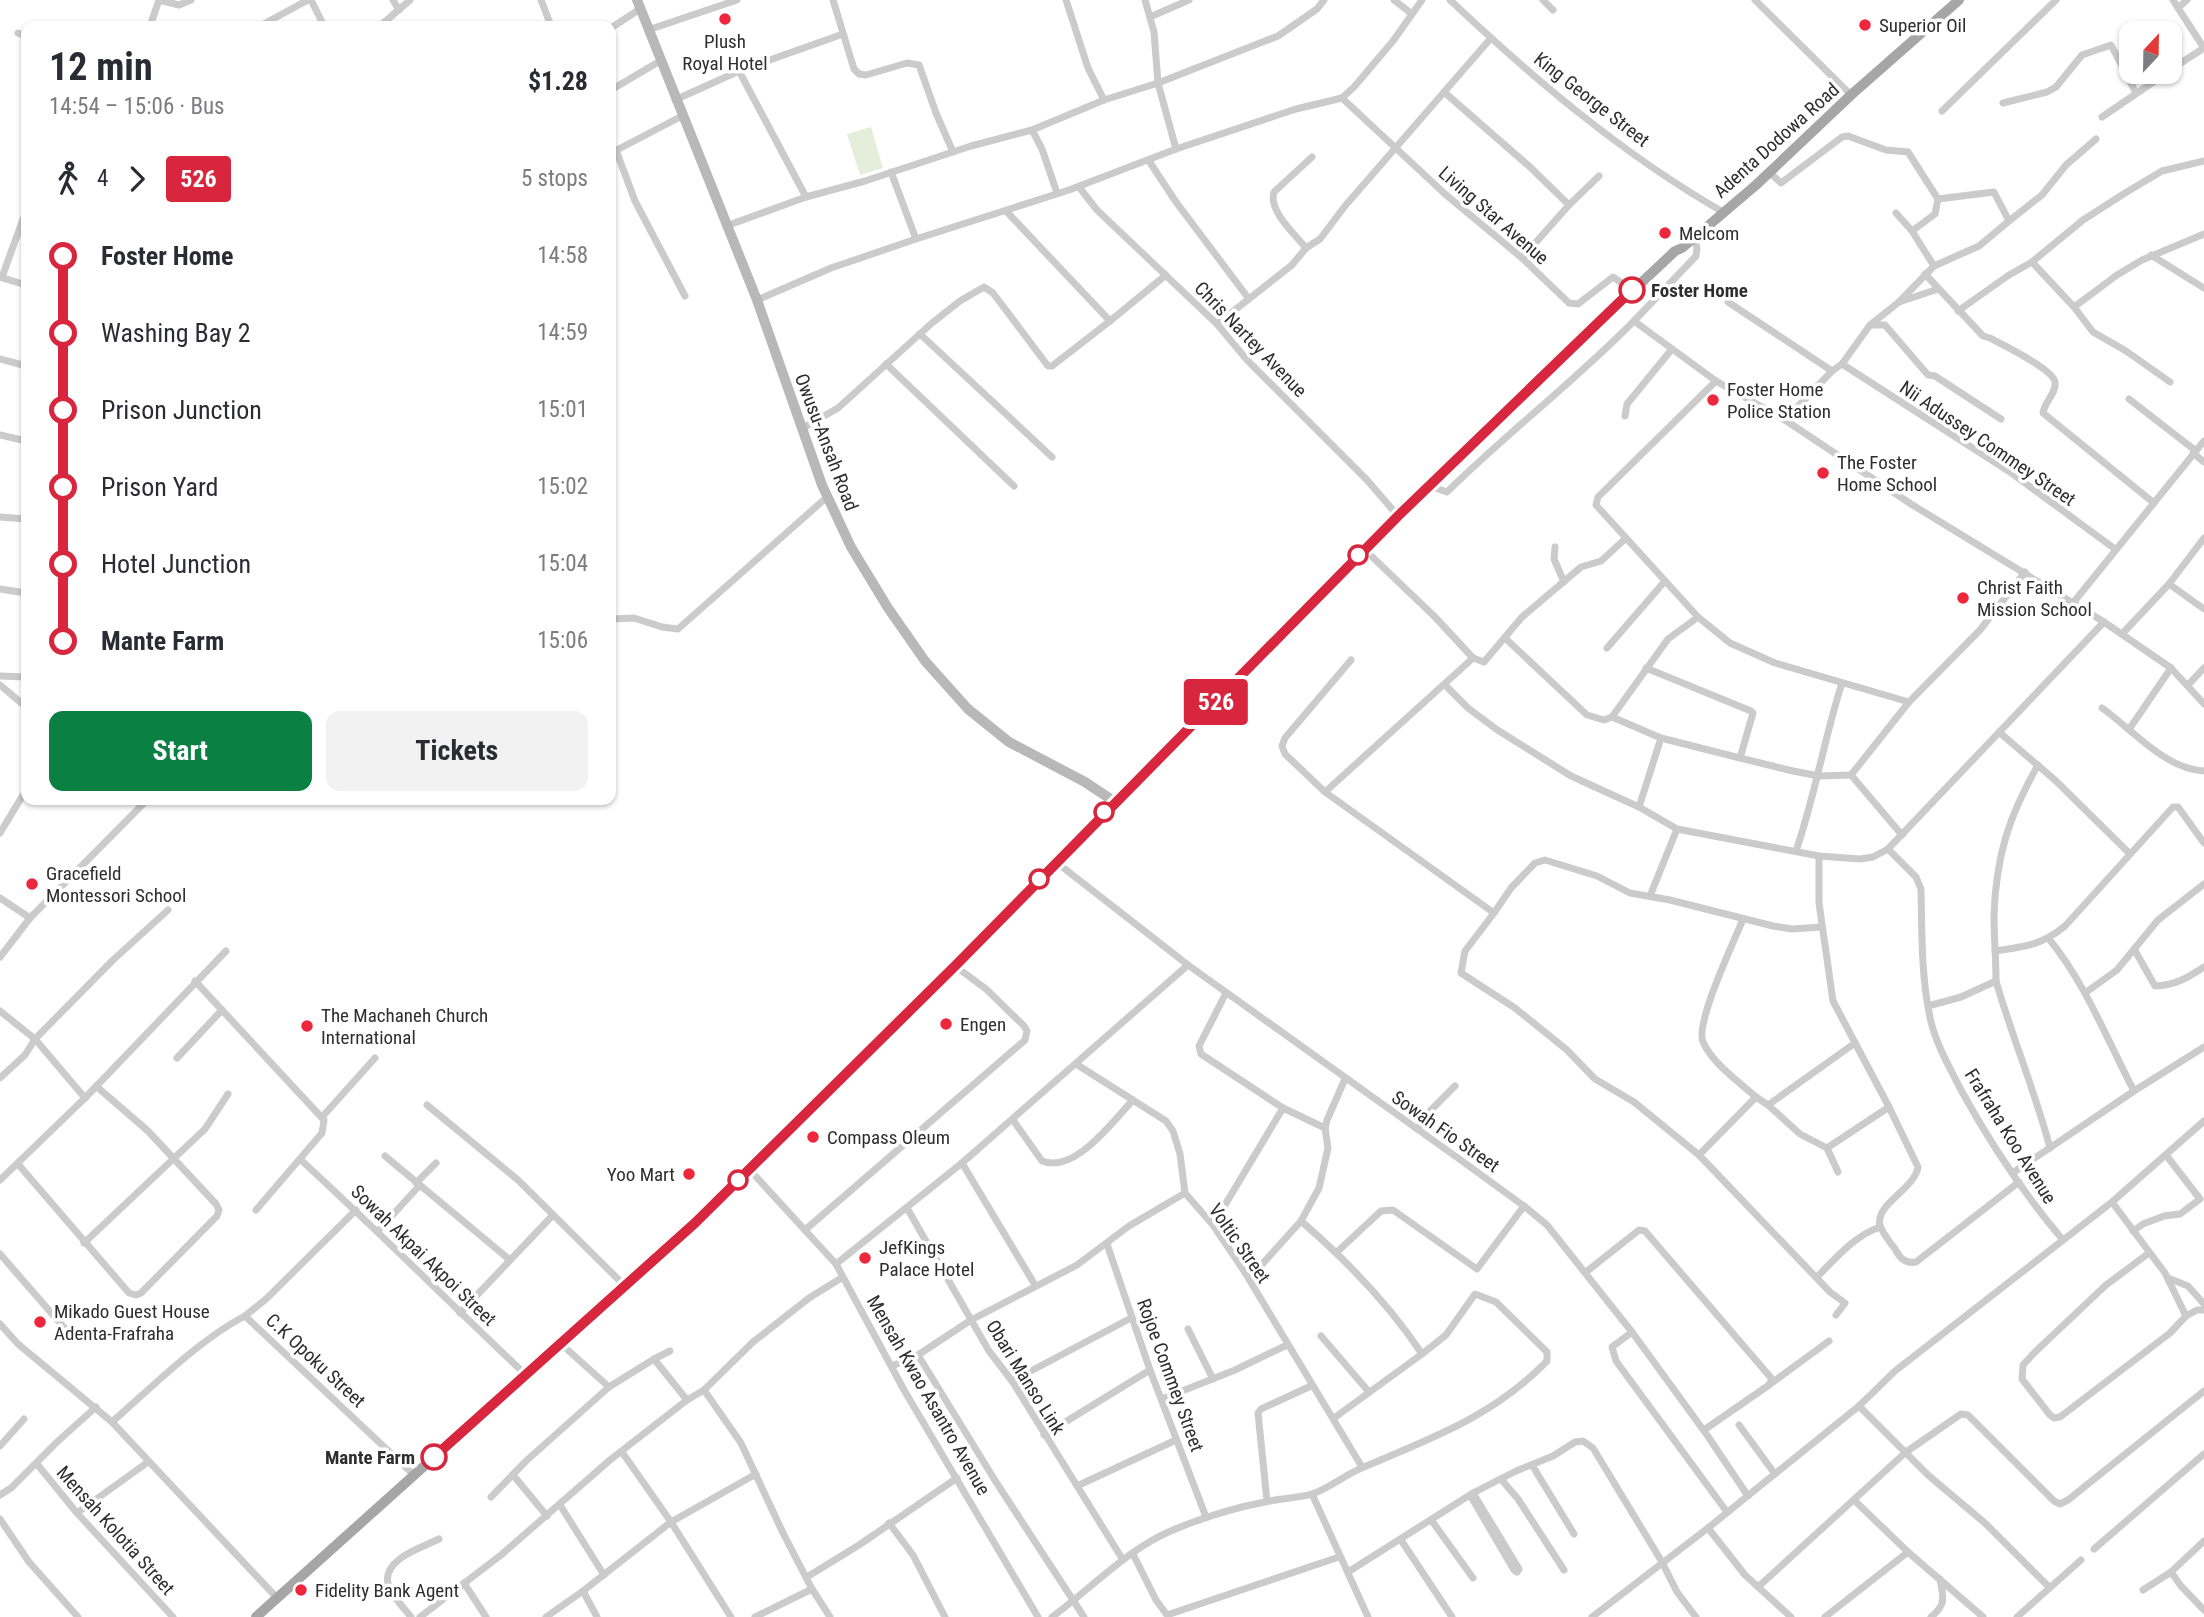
<!DOCTYPE html>
<meta charset="utf-8">
<style>
body{margin:0;font-family:"Roboto Condensed",sans-serif;background:#f2f2f3;color:#2b2b33;height:100vh;display:flex;flex-direction:column;font-size:26px;white-space:nowrap}
*{box-sizing:border-box;margin:0}
p{font-size:23px;color:#7c7c81}
.icon{flex:none;width:38px;height:38px;fill:none;stroke:currentColor;stroke-width:2;stroke-linecap:round;stroke-linejoin:round}
.map{position:relative;flex:1;overflow:hidden}
.details{position:absolute;left:21px;top:21px;width:595px;height:784px;display:flex;flex-direction:column;background:#fff;border-radius:14px;box-shadow:0 2px 5px #0004}
.details>*{flex:none}
.badge{padding:0 14px;border-radius:5px;font-size:24px;line-height:46px}
.needle{width:46px;rotate:22deg}
.tools{position:absolute;left:2119px;top:21px;display:grid;gap:14px}
.tools a{display:grid;place-items:center;width:63px;height:63px;border-radius:14px;background:#fff;box-shadow:0 2px 5px #0004;font-size:35px}
.map>.badge{position:absolute;translate:-50% -50%;box-shadow:0 0 0 4px #fff}
.legs{display:flex;align-items:center;gap:10px;height:77px;padding:0 28px;font-size:23px}
.legs p{margin-inline-start:auto}
.headline{display:flex;align-items:center;justify-content:space-between;height:119px;padding:0 28px}
h1{font-size:38px;font-weight:700;line-height:52px}
.primary-button{display:flex;gap:14px;margin-top:auto;padding:14px 28px}
.primary-button a{flex:1;height:80px;border-radius:14px;background:#0b8043;color:#fff;font-size:28px;font-weight:700;line-height:80px;text-align:center}
.primary-button a+a{background:#f2f2f3;color:#2b2b33}
ul{padding:0 28px;list-style:none}
li{display:flex;align-items:center;gap:24px;height:77px;font-size:26px}
li i{display:grid;place-items:center;width:10px;height:100%;margin:0 9px;background:currentColor}
li i::after{content:'';width:18px;height:18px;margin:-9px;border:5px solid;border-radius:50%;background:#fff}
li p{margin-inline-start:auto}
li:first-child i{background:linear-gradient(#0000 50%,currentColor 0)}
li:last-child i{background:linear-gradient(currentColor 50%,#0000 0)}
.map>svg:first-child{display:block}
.green{fill:#e5eddb}
.lines{fill:none;stroke-linecap:round;stroke-linejoin:round}
.street{stroke:#cbcbcb;stroke-width:7}
.secondary{stroke:#b8b8b8;stroke-width:10}
.primary{stroke:#a6a6a6;stroke-width:10}
.line-1-casing{stroke:#fff;stroke-width:16}
.line-1{stroke:#d7263d;stroke-width:10}
.poi-dot{fill:#ee273d;stroke:#fff;stroke-width:2.5}
.stop-1-dot{fill:#fff;stroke:#d7263d;stroke-width:3.5}
.labels{text-anchor:middle;stroke-width:7;stroke-linejoin:round;paint-order:stroke}
.poi-label{font-size:19px;fill:#2e2e2e;stroke:#fff;text-anchor:start}
.street-label{font-size:19px;fill:#2e2e2e;stroke:#fff}
.stop-label{font-size:19px;font-weight:bold;fill:#2e2e2e;stroke:#fff;text-anchor:start}
</style>
<div class="map">
<svg width="2204" height="1617" viewBox="0 0 2204 1617">
<rect width="100%" height="100%" fill="#fff"/>
<polygon class="green" points="871,127 883,168 860,175 847,134"/>
<g class="lines">
<g class="street">
<polyline points="159,0 179,5 191,0"/>
<polyline points="311,0 324,26"/>
<polyline points="393,0 399,10"/>
<polyline points="541,0 551,26"/>
<polyline points="833,0 854,69 859,74 866,75 907,63 919,65 936,113 953,152"/>
<polyline points="1066,0 1088,68 1104,100"/>
<polyline points="1145,0 1154,32 1158,83 1176,149"/>
<polyline points="1394,0 1412,14"/>
<path d="M1450 0C1534 79 1622 154 1723 212"/>
<polyline points="1543,0 1553,10"/>
<polyline points="1755,0 1851,95"/>
<polyline points="2173,0 2178,8 2187,0"/>
<polyline points="1150,17 1189,0"/>
<polyline points="150,26 159,0"/>
<polyline points="260,26 308,0"/>
<polyline points="380,26 410,0"/>
<polyline points="611,28 640,9"/>
<polyline points="648,30 737,0"/>
<polyline points="18,33 26,36"/>
<polyline points="2170,70 2204,48 2178,8"/>
<polyline points="739,71 806,197"/>
<polyline points="611,90 660,61"/>
<polyline points="1444,92 1530,167 1569,205"/>
<polyline points="1342,98 1445,194 1522,258 1569,303 1578,304 1613,277 1632,290"/>
<polyline points="675,100 739,71 843,34"/>
<polyline points="2003,103 2047,92 2056,87 2082,55 2111,45 2136,93"/>
<polyline points="1942,111 2056,0"/>
<polyline points="2102,117 2168,72"/>
<polyline points="1032,130 1042,149 1057,193"/>
<polyline points="616,150 635,201 685,296"/>
<polyline points="611,153 682,116"/>
<polyline points="1149,161 1176,202 1249,299"/>
<polyline points="891,172 916,239 1069,190 1176,149 1296,109 1342,98 1354,87 1393,41 1422,0"/>
<polyline points="1769,172 1781,183 1842,137 1848,136 1886,150 1908,152 1938,199"/>
<polyline points="1079,187 1097,210 1217,324 1247,360 1367,480 1398,516"/>
<polyline points="1006,211 1110,321 1166,275"/>
<polyline points="1896,213 1912,231 1934,266"/>
<polyline points="2009,221 2042,195 2066,165 2096,139"/>
<polyline points="726,226 806,197 865,181 971,146 1032,130 1104,100 1158,83 1278,36 1317,9 1324,0"/>
<path d="M1306 248C1295 234 1268 211 1274 192L1312 157"/>
<polyline points="2151,255 2204,288"/>
<polyline points="1522,258 1569,205 1599,176"/>
<polyline points="2032,262 2074,307 2093,332 2126,351 2170,382"/>
<path d="M1925 274 1983 336 1990 338C2003 345 2053 369 2055 382 2057 393 2044 402 2043 413L2154 503"/>
<polyline points="0,277 26,285"/>
<polyline points="2,277 26,211"/>
<polyline points="757,300 831,268 916,239"/>
<polyline points="1728,302 1832,371"/>
<polyline points="1899,302 1934,266 1979,246 2009,221 1994,192 1938,199 1935,214 1912,231"/>
<polyline points="2074,307 2117,275 2142,260 2204,234"/>
<polyline points="1958,311 2009,275 2032,262 2083,220 2125,193 2162,171 2204,161"/>
<polyline points="1634,321 1696,256 1697,248 1694,236"/>
<polyline points="1217,324 1292,265 1306,248 1320,239 1345,206 1491,38"/>
<polyline points="1871,325 1885,325 1928,375 1935,376 2001,419"/>
<polyline points="920,334 1052,457"/>
<polyline points="0,359 26,366"/>
<polyline points="886,364 1014,486"/>
<polyline points="1842,364 2010,472 2115,549"/>
<polyline points="1716,381 1598,497 1596,505 1698,617 1730,643 1775,663 1909,702"/>
<polyline points="2129,399 2196,451"/>
<polyline points="1625,416 1627,404 1672,349"/>
<polyline points="1785,420 1832,371 1842,364 1870,325 1899,302 1938,289"/>
<polyline points="803,428 838,408 932,323 960,301 984,287 993,293 1048,366 1052,366 1110,321"/>
<polyline points="0,435 26,441"/>
<polyline points="2193,453 2204,462"/>
<path d="M1430 486 1447 492C1507 433 1575 381 1634 321L1716 381 1785 420 1911 504 2104 622 2171 668 2204 704"/>
<polyline points="0,517 26,519"/>
<polyline points="1555,547 1554,559 1564,582"/>
<polyline points="2169,584 2204,609"/>
<polyline points="0,589 26,593"/>
<polyline points="2073,603 2204,441"/>
<polyline points="611,619 634,618 662,627 678,629 827,497"/>
<polyline points="2122,634 2169,584 2204,538"/>
<polyline points="1505,638 1587,715 1604,720 1612,717 1668,639 1698,617"/>
<polyline points="1607,648 1665,581"/>
<polyline points="1473,658 1484,662 1522,617 1581,567 1601,561 1625,539"/>
<polyline points="1351,660 1285,738 1282,746 1285,754 1325,792 1494,913 1511,888 1535,863 1545,860 1597,876 1630,893 1670,900 1773,926 1792,929 1822,927"/>
<polyline points="1646,668 1751,711 1753,713 1740,758 1793,771 1819,776 1851,775"/>
<polyline points="0,676 26,677"/>
<polyline points="0,685 26,707"/>
<polyline points="1445,685 1468,708 1496,729 1571,776 1639,807 1677,829 1819,856 1860,859 1873,857 1888,849 2104,622"/>
<polyline points="2188,685 2204,668"/>
<path d="M2102 708C2132 729 2165 769 2204 771"/>
<polyline points="1612,717 1661,738 1639,807"/>
<polyline points="2130,728 2171,668"/>
<polyline points="1999,732 2056,781 2129,853"/>
<polyline points="1661,738 1740,758"/>
<polyline points="1325,792 1473,658 1435,617 1364,549"/>
<polyline points="0,833 26,790"/>
<polyline points="1902,835 1851,775 1909,702 1980,630 2025,572"/>
<path d="M1888 849 1916 877 1921 889C1922 933 1921 979 1931 1022 1937 1046 1950 1068 1961 1090 1990 1143 2024 1194 2063 1240"/>
<path d="M1796 851C1815 796 1824 739 1842 683"/>
<path d="M1819 856V903L1833 1001 1889 1107 1918 1167C1915 1189 1875 1204 1880 1225 1882 1233 1890 1242 1895 1249 1900 1258 1905 1264 1916 1262L2019 1182"/>
<polyline points="1056,862 1188,965 1462,1161 1524,1206 1547,1225 1632,1332 1707,1435 1748,1496"/>
<polyline points="1650,896 1677,829"/>
<polyline points="0,898 30,918"/>
<polyline points="1494,913 1465,951 1461,973 1515,1008 1567,1050 1595,1079 1634,1102 1699,1155 1830,1292 1845,1303 1836,1315"/>
<path d="M1743 919C1734 942 1695 1023 1703 1042 1713 1064 1738 1081 1756 1097"/>
<path d="M2049 939C2086 984 2107 1040 2134 1091"/>
<path d="M2134 949 2155 986C2174 986 2189 977 2204 967"/>
<path d="M1995 951C2025 947 2042 945 2065 926L2173 807H2178L2204 843"/>
<polyline points="0,957 30,918 147,800"/>
<polyline points="195,981 324,1120 322,1133 256,1210"/>
<path d="M1996 981C2012 1037 2035 1091 2050 1148"/>
<polyline points="1226,993 1199,1046 1201,1054 1283,1108 1325,1128"/>
<polyline points="2085,993 2117,970 2158,920 2204,884"/>
<path d="M1928 1006 1961 997 1996 981C1996 959 1994 937 1994 915 1996 856 2009 816 2038 765"/>
<polyline points="0,1011 35,1039 85,1098"/>
<polyline points="177,1058 222,1010"/>
<polyline points="1076,1064 1166,1121 1173,1131 1180,1154 1185,1193 1213,1225 1244,1271 1362,1467"/>
<polyline points="0,1078 25,1055 35,1039 113,960 168,910"/>
<polyline points="427,1105 518,1180 624,1285"/>
<polyline points="1768,1105 1800,1134 1827,1148 1838,1172"/>
<polyline points="323,1116 375,1058"/>
<path d="M1013 1120 1042 1161C1075 1174 1113 1121 1133 1100"/>
<polyline points="1417,1129 1430,1111 1455,1086"/>
<polyline points="1827,1148 1889,1107"/>
<polyline points="1699,1155 1756,1097 1768,1105 1855,1043"/>
<polyline points="385,1156 510,1260"/>
<path d="M301 1160C377 1230 450 1303 525 1374"/>
<polyline points="962,1163 1035,1285"/>
<polyline points="18,1164 129,1293 136,1295 141,1293 217,1216 219,1210 216,1204 148,1131 96,1086"/>
<polyline points="749,1169 836,1264 904,1390 1038,1617"/>
<polyline points="2014,1172 2134,1091 2204,1047"/>
<polyline points="0,1180 85,1098 226,951"/>
<polyline points="416,1183 436,1163"/>
<polyline points="2112,1202 2165,1273 2186,1316 2197,1310 2204,1310"/>
<polyline points="907,1208 989,1351 1012,1381 1123,1560"/>
<polyline points="356,1210 266,1299 245,1316 414,1475"/>
<polyline points="1301,1221 1319,1188 1328,1148 1325,1128 1327,1120 1345,1079"/>
<polyline points="1213,1225 1283,1108"/>
<polyline points="805,1230 1025,1040 1027,1031 1024,1026 986,989 955,966"/>
<polyline points="378,1231 419,1186"/>
<polyline points="2133,1231 2143,1224 2164,1216 2180,1214 2200,1199 2166,1155"/>
<polyline points="84,1243 205,1129 228,1094"/>
<polyline points="1107,1244 1150,1370 1206,1517"/>
<polyline points="1337,1252 1381,1211 1393,1210 1477,1269 1524,1206"/>
<polyline points="2149,1253 2106,1285 2034,1353 2023,1365 2022,1379 2050,1415 2054,1418 2060,1417 2170,1333 2186,1316"/>
<polyline points="0,1254 74,1339"/>
<polyline points="836,1264 962,1163 1188,965"/>
<polyline points="1586,1272 1639,1230 1645,1231 1772,1379 1769,1385"/>
<path d="M1817 1277C1837 1257 1854 1236 1880 1227"/>
<polyline points="2168,1278 2188,1286 2204,1304"/>
<path d="M1249 1279 1301 1221C1346 1260 1389 1304 1422 1354L1334 1418"/>
<polyline points="460,1313 553,1215"/>
<polyline points="0,1324 18,1344 112,1422 277,1598"/>
<polyline points="1188,1329 1213,1379"/>
<polyline points="1632,1332 1612,1347 1616,1361 1727,1512"/>
<polyline points="1321,1336 1369,1392"/>
<polyline points="560,1343 609,1387"/>
<polyline points="918,1355 996,1482 1084,1617"/>
<polyline points="654,1359 687,1400"/>
<polyline points="892,1366 918,1355 971,1320 1077,1265 1129,1226 1185,1193"/>
<polyline points="1012,1381 1131,1318"/>
<polyline points="704,1390 741,1443 783,1533 812,1589 830,1617"/>
<polyline points="1162,1399 1235,1370 1287,1345"/>
<polyline points="1859,1406 1928,1475 1986,1524 2049,1587"/>
<path d="M112 1422C151 1388 200 1339 245 1316"/>
<polyline points="1739,1425 1775,1474"/>
<polyline points="1704,1430 1769,1385 1829,1341"/>
<polyline points="1044,1435 1150,1370"/>
<polyline points="0,1446 24,1419"/>
<polyline points="622,1452 671,1522 731,1617"/>
<polyline points="37,1464 77,1513 173,1617"/>
<polyline points="1532,1465 1574,1534"/>
<polyline points="513,1475 547,1516"/>
<polyline points="1501,1479 1518,1499 1564,1570"/>
<polyline points="1077,1486 1176,1440"/>
<polyline points="1312,1494 1368,1617"/>
<polyline points="0,1495 11,1488 57,1442 96,1407"/>
<polyline points="1470,1495 1514,1570 1517,1572 1519,1569 1473,1493"/>
<polyline points="491,1497 526,1461 609,1387 654,1359 670,1351"/>
<polyline points="1267,1501 1258,1413 1261,1409 1311,1386"/>
<polyline points="560,1505 604,1575"/>
<polyline points="77,1513 148,1462"/>
<polyline points="0,1519 29,1562 78,1617"/>
<polyline points="1432,1521 1473,1578"/>
<polyline points="889,1523 913,1555 945,1617"/>
<polyline points="1708,1528 1745,1575 1791,1617"/>
<polyline points="1401,1540 1452,1617"/>
<polyline points="2204,1541 2171,1572 2181,1586 2204,1610"/>
<polyline points="2094,1549 2204,1454"/>
<polyline points="1908,1552 1983,1617"/>
<polyline points="1133,1554 1156,1600 1167,1615 1339,1557"/>
<polyline points="1348,1572 1473,1493 1516,1471 1553,1456 1575,1442 1583,1441 1593,1448 1662,1562 1677,1592 1696,1617"/>
<polyline points="807,1577 859,1545 957,1478"/>
<polyline points="464,1583 486,1617"/>
<polyline points="1758,1587 1906,1452 1961,1414 1968,1415 2054,1501 2060,1504 2068,1500 2204,1391"/>
<polyline points="2143,1590 2171,1572"/>
<polyline points="583,1591 597,1617"/>
<path d="M411 1617C404 1608 391 1595 388 1584 382 1559 423 1547 439 1539"/>
<polyline points="420,1617 501,1555 610,1460 687,1400 704,1390 753,1342 809,1298 843,1277"/>
<polyline points="546,1617 583,1591 671,1522 756,1474"/>
<polyline points="755,1617 812,1589"/>
<path d="M1052 1617C1092 1588 1127 1549 1173 1530 1204 1517 1237 1507 1270 1501 1283 1498 1299 1498 1312 1494 1330 1488 1346 1474 1364 1467 1432 1438 1494 1416 1547 1361V1352L1496 1302 1475 1294 1446 1335 1422 1354"/>
<polyline points="1592,1617 1708,1528 1859,1406 1895,1371 2112,1202 2204,1121"/>
<polyline points="1825,1617 1908,1552 1854,1500"/>
<path d="M1931 1617C1947 1604 1943 1597 1940 1579"/>
<polyline points="2017,1617 2081,1560"/>
</g>
<polyline class="secondary" points="637,0 757,300 822,485 851,547 888,608 925,661 968,709 1009,742 1085,782 1115,802"/>
<polyline class="primary" points="256,1617 695,1223 955,966 1398,516 1440,477 1526,391 1675,251 1682,248 1756,185 1851,95 1959,0"/>
</g>
<g class="lines">
<defs>
<polyline id="line-1" points="434,1457 695,1223 955,966 1398,516 1632,290"/>
</defs>
<use href="#line-1" class="line-1-casing"/>
<use href="#line-1" class="line-1"/>
</g>
<g class="poi-dot">
<circle cx="725" cy="19" r="7"/>
<circle cx="1865" cy="25" r="7"/>
<circle cx="1665" cy="233" r="7"/>
<circle cx="1713" cy="400" r="7"/>
<circle cx="1823" cy="473" r="7"/>
<circle cx="1963" cy="598" r="7"/>
<circle cx="32" cy="884" r="7"/>
<circle cx="946" cy="1024" r="7"/>
<circle cx="307" cy="1026" r="7"/>
<circle cx="813" cy="1137" r="7"/>
<circle cx="689" cy="1174" r="7"/>
<circle cx="865" cy="1258" r="7"/>
<circle cx="40" cy="1322" r="7"/>
<circle cx="301" cy="1590" r="7"/>
</g>
<g class="stop-1-dot">
<circle cx="1632" cy="290" r="12"/>
<circle cx="1358" cy="555" r="9"/>
<circle cx="1104" cy="812" r="9"/>
<circle cx="1039" cy="879" r="9"/>
<circle cx="738" cy="1180" r="9"/>
<circle cx="434" cy="1457" r="12"/>
</g>
<g class="labels">
<g class="poi-label">
<text x="1879" y="32">Superior Oil</text>
<text x="725" y="48" text-anchor="middle">Plush<tspan x="725" dy="22">Royal Hotel</tspan></text>
<text x="1679" y="240">Melcom</text>
<text x="1727" y="396">Foster Home<tspan x="1727" dy="22">Police Station</tspan></text>
<text x="1837" y="469">The Foster<tspan x="1837" dy="22">Home School</tspan></text>
<text x="1977" y="594">Christ Faith<tspan x="1977" dy="22">Mission School</tspan></text>
<text x="46" y="880">Gracefield<tspan x="46" dy="22">Montessori School</tspan></text>
<text x="321" y="1022">The Machaneh Church<tspan x="321" dy="22">International</tspan></text>
<text x="960" y="1031">Engen</text>
<text x="827" y="1144">Compass Oleum</text>
<text x="675" y="1181" text-anchor="end">Yoo Mart</text>
<text x="879" y="1254">JefKings<tspan x="879" dy="22">Palace Hotel</tspan></text>
<text x="54" y="1318">Mikado Guest House<tspan x="54" dy="22">Adenta-Frafraha</tspan></text>
<text x="315" y="1597">Fidelity Bank Agent</text>
</g>
<g class="street-label">
<text transform="translate(1592 99) rotate(38)" y="7">King George Street</text>
<text transform="translate(1776 140) rotate(-42)" y="7">Adenta Dodowa Road</text>
<text transform="translate(1494 215) rotate(41)" y="7">Living Star Avenue</text>
<text transform="translate(1251 339) rotate(46)" y="7">Chris Nartey Avenue</text>
<text transform="translate(827 442) rotate(69)" y="7">Owusu-Ansah Road</text>
<text transform="translate(1988 443) rotate(34)" y="7">Nii Adussey Commey Street</text>
<text transform="translate(1446 1131) rotate(35)" y="7">Sowah Fio Street</text>
<text transform="translate(2011 1136) rotate(58)" y="7">Frafraha Koo Avenue</text>
<text transform="translate(1240 1243) rotate(55)" y="7">Voltic Street</text>
<text transform="translate(424 1255) rotate(44)" y="7">Sowah Akpai Akpoi Street</text>
<text transform="translate(316 1360) rotate(43)" y="7">C.K Opoku Street</text>
<text transform="translate(1171 1375) rotate(70)" y="7">Rojoe Commey Street</text>
<text transform="translate(1026 1377) rotate(58)" y="7">Obari Manso Link</text>
<text transform="translate(929 1395) rotate(60)" y="7">Mensah Kwao Asantro Avenue</text>
<text transform="translate(116 1530) rotate(48)" y="7">Mensah Kolotia Street</text>
</g>
<g class="stop-label">
<text x="1651" y="297">Foster Home</text>
<text x="415" y="1464" text-anchor="end">Mante Farm</text>
</g>
</g>
</svg>
<div class="tools">
<a><svg class="needle" viewBox="-14 -14 28 28"><path d="M0-13l5 13h-10z" fill="#e53935"/><path d="M0 13l5-13h-10z" fill="#7c7c81"/></svg></a>
</div>
<b class="badge" style="left:1216px;top:702px;background:#d7263d;color:#fff">526</b>
<section class="details">
<div class="headline"><div><h1>12 min</h1><p>14:54 – 15:06 · Bus</p></div><b>$1.28</b></div>
<div class="legs"><svg class="icon" aria-label="walk" viewBox="0 0 24 24"><circle cx="13" cy="4" r="2"/><path d="M13 8l-2 6 4 7M11 14l-3 7M7 12l3-4h3l4 4"/></svg>4<svg class="icon" aria-label="forward" viewBox="0 0 24 24"><path d="M9 5l7 7-7 7"/></svg><b class="badge" style="background:#d7263d;color:#fff">526</b><p>5 stops</p></div>
<ul>
<li><i style="color:#d7263d"></i><b>Foster Home</b><p>14:58</p></li>
<li><i style="color:#d7263d"></i><span>Washing Bay 2</span><p>14:59</p></li>
<li><i style="color:#d7263d"></i><span>Prison Junction</span><p>15:01</p></li>
<li><i style="color:#d7263d"></i><span>Prison Yard</span><p>15:02</p></li>
<li><i style="color:#d7263d"></i><span>Hotel Junction</span><p>15:04</p></li>
<li><i style="color:#d7263d"></i><b>Mante Farm</b><p>15:06</p></li>
</ul>
<div class="primary-button"><a>Start</a><a>Tickets</a></div>
</section>
</div>
